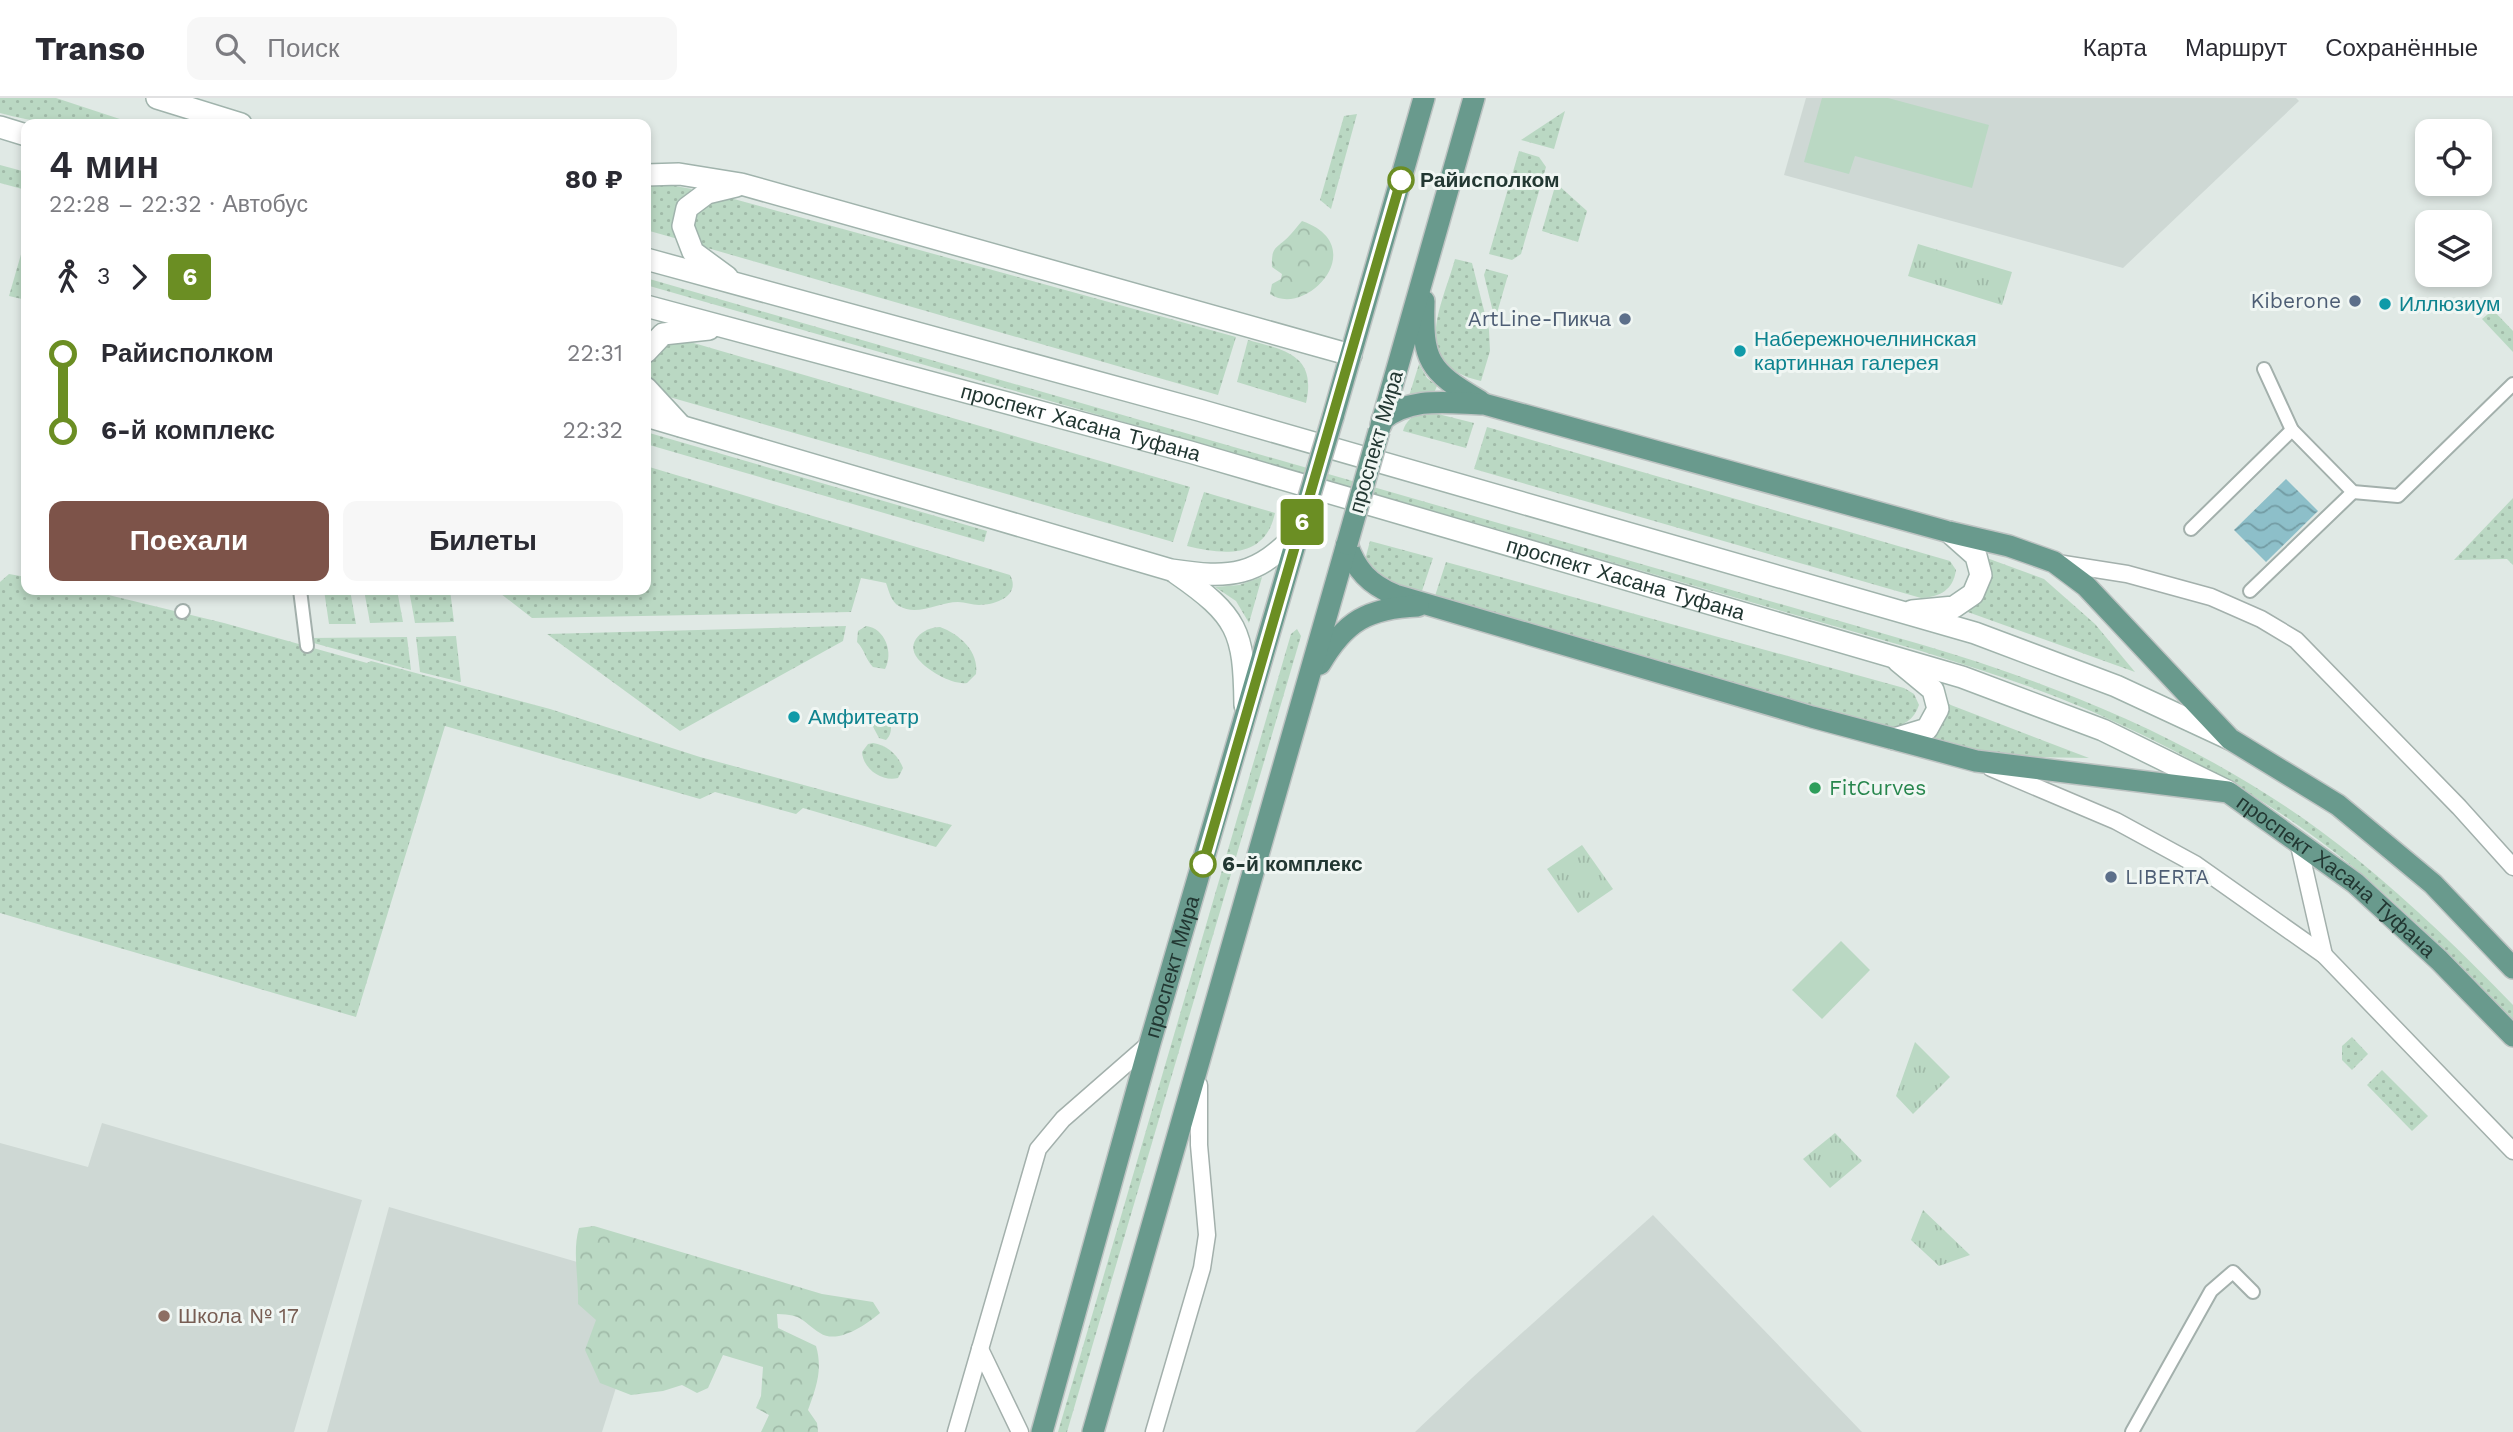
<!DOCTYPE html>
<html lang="ru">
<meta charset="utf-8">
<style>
body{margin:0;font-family:"Work Sans",sans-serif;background:#f7f7f7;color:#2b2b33;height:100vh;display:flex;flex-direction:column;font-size:26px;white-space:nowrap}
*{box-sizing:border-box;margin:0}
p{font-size:23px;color:#7c7c81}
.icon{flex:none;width:38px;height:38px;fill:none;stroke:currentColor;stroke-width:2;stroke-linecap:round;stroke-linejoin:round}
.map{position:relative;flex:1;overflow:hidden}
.side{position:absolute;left:21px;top:21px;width:630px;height:476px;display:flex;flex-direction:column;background:#fff;border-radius:14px;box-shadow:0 4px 10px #0003}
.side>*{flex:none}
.badge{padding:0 14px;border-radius:5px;font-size:24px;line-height:46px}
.tools{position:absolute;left:2415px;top:21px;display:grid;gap:14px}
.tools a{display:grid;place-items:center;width:77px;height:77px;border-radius:14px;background:#fff;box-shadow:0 4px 10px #0003;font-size:35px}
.map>.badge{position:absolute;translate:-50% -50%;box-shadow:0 0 0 4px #fff}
.legs{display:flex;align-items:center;gap:10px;height:77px;padding:0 28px;font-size:23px}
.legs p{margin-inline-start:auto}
.summary{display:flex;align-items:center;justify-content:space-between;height:119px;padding:0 28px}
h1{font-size:38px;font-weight:600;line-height:52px}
.action{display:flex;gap:14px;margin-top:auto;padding:14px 28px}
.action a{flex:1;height:80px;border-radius:14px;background:#7d5349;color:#fff;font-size:28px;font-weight:600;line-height:80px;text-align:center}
.action a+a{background:#f7f7f7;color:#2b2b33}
ul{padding:0 28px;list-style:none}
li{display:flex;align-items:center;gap:24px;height:77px;font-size:26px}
li i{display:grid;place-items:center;width:10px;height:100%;margin:0 9px;background:currentColor}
li i::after{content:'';width:18px;height:18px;margin:-9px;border:5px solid;border-radius:50%;background:#fff}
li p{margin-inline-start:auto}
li:first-child i{background:linear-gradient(#0000 50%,currentColor 0)}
li:last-child i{background:linear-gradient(currentColor 50%,#0000 0)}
header{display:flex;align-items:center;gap:42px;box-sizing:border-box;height:98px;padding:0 35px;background:#fff;border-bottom:2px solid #e1e1e2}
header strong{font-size:33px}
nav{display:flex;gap:38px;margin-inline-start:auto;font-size:24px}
.search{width:490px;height:63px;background:#f7f7f7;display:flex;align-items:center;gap:18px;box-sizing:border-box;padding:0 24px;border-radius:14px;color:#7c7c81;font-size:26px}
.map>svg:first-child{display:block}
.built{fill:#ced8d4}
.grass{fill:url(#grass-dots)}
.forest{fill:url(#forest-crowns)}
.park{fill:url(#park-tufts)}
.pitch{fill:#bad8c3}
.water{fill:url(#water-waves)}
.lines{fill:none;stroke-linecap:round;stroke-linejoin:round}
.pedestrian-casing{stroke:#a3b0ac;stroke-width:16}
.minor-casing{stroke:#a3b0ac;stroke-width:19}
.secondary-casing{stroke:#a0b3ac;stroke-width:24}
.primary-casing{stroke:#bdc3c2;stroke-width:24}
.pedestrian{stroke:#fff;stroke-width:12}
.minor{stroke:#fff;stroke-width:16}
.secondary{stroke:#fff;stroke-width:21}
.primary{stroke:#699a8d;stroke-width:21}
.primary-bridge-casing{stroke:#bdc3c2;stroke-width:24;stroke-linecap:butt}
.primary-bridge{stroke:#699a8d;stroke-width:21}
.line-1-casing{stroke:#fff;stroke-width:16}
.line-1{stroke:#6b8e23;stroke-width:10}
.stop-1-dot{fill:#fff;stroke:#6b8e23;stroke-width:3.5}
.service-dot{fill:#5c6f8a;stroke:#f0f6f3;stroke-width:2.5}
.culture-dot{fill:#0f9aa8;stroke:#f0f6f3;stroke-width:2.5}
.leisure-dot{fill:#2e9e5b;stroke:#f0f6f3;stroke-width:2.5}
.education-dot{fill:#8d6e63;stroke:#f0f6f3;stroke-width:2.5}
.labels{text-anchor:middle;stroke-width:6;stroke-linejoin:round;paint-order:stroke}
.stop-label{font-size:21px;font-weight:bold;fill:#223732;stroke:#f0f6f3;text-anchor:start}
.service-label{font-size:21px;fill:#4e5e75;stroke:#f0f6f3;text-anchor:end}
.culture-label{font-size:21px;fill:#0d838f;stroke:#f0f6f3;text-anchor:start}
.street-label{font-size:21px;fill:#223732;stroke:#f0f6f3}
.leisure-label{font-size:21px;fill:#27864d;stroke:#f0f6f3;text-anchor:start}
.education-label{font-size:21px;fill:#785e54;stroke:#f0f6f3;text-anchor:start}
</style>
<header>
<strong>Transo</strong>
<div class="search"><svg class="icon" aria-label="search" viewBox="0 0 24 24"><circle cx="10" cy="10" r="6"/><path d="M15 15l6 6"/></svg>Поиск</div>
<nav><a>Карта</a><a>Маршрут</a><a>Сохранённые</a></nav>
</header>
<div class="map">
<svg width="2513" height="1334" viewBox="0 0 2513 1334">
<defs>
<pattern id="grass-dots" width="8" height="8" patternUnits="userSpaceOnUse" patternTransform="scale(1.75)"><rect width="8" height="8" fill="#bad8c3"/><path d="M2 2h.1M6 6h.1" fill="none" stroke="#a0baa8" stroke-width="1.8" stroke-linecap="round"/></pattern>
<pattern id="forest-crowns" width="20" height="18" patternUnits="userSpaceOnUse" patternTransform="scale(1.75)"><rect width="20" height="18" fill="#bad8c3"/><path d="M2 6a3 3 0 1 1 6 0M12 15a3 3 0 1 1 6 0" fill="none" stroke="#a0baa8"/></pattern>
<pattern id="park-tufts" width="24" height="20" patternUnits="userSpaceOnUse" patternTransform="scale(1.75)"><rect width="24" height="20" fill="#bad8c3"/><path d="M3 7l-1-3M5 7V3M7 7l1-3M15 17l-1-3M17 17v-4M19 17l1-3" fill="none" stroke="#a0baa8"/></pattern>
<pattern id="water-waves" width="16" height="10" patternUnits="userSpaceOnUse" patternTransform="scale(1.75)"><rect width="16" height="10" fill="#8dbfc9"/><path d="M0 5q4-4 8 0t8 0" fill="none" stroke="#739ca4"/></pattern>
</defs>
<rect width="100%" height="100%" fill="#e0e9e5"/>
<g class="built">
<polygon points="1806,0 2296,0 2299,3 2123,170 1784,77"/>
<polygon points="102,1025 362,1102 294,1334 0,1334 0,1045 88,1069"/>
<polygon points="389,1109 649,1185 602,1334 327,1334"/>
<polygon points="1653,1117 1862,1334 1415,1334 1472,1280"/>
</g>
<g class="grass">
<path d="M0 0H56L135 26C90 26 44 28 0 15Z"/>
<polygon points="1565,13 1554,51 1521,42"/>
<polygon points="1357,16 1331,111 1320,102 1344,18"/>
<polygon points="1519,53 1539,59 1546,69 1521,156 1512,162 1489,156"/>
<polygon points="0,67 26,74 26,92 0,85"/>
<polygon points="1556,85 1587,113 1578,144 1542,133"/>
<polygon points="664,86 692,91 680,106 678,141 646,132 646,88"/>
<path d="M723 98 1236 239 1218 297 704 149C695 139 689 117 701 106 706 102 717 100 723 98Z"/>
<polygon points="26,139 26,202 9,198"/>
<path d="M1455 161 1472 165 1489 232 1490 253 1481 283C1409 266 1441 211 1455 161Z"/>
<polygon points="1486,171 1508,177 1495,222 1484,177"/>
<path d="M646 180 1923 547C2079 593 2231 658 2358 762 2413 807 2464 856 2513 907V923C2461 869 2409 815 2352 768 2274 704 2183 654 2091 613 2036 589 1978 571 1921 553L646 187Z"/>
<polygon points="2493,212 2513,233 2513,254 2482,221"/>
<path d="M680 241 1190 389 1173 444 666 298C634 273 649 255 680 241Z"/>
<path d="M1248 242C1285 252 1317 257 1306 305L1237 284Z"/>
<polygon points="1419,266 1427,280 1437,288 1434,295 1423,295 1409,298"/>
<path d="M1430 314 1474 325 1466 350 1403 333C1407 319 1417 316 1430 314Z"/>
<path d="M1487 329 1950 463 1956 472C1953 492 1940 499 1921 500L1474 371Z"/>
<polygon points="646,334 987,433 984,444 646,346"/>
<path d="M646 368 1010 477C1021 497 997 507 979 507 972 507 965 504 958 504 939 504 917 519 899 508 891 504 889 493 886 485L861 480 851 514 532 520 496 492H646Z"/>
<path d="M1204 394 1275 415C1265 461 1224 457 1187 448Z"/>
<polygon points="2513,400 2513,467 2507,461 2454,462"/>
<polygon points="1370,443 1433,460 1421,496 1383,484 1365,462"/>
<polygon points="1984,459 2044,481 2095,526 2135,574 1965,513"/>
<path d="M1446 464 1904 590 1914 596 1919 607C1914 622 1903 628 1888 631L1434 501Z"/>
<polygon points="9,476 26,479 26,492 88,492 224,525 367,565 371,563 550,611 700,659 952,727 936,749 803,710 796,716 715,694 700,701 445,628 356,919 0,815 0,484"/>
<polygon points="1262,479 1249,525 1236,503 1215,489 1239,487"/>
<polygon points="324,492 350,492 356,526 329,526"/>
<polygon points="364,492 397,492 403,524 370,525"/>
<polygon points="409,492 450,492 454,524 415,525"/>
<polygon points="846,528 843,543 680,633 547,536"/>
<path d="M866 528C885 530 894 555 885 571L873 569C865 561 865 552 857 544L858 533Z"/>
<path d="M940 529C959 536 979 553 976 576L967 585C952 587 928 573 918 561 904 544 924 529 940 529Z"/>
<polygon points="1297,531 1301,538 1067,1334 1058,1334 1291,536"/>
<polygon points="456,538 461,584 420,574 416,539"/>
<polygon points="407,539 411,572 310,544 310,540"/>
<polygon points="1943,604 2089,660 1980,658 1921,644"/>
<path d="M881 612C891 619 895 633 886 642L879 640 870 623 872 614Z"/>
<path d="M873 645C887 647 898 657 903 670L898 680C882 684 863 671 862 654L868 646Z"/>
<polygon points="2352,939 2368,956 2352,972 2342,962 2342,948"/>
<polygon points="2382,972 2428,1018 2412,1033 2367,987"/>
</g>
<g class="forest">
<path d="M1302 123C1373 148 1306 221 1270 196L1272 186 1281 181 1282 176 1272 169C1271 146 1278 151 1291 136 1295 132 1298 127 1302 123Z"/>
<path d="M594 1128 822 1196 873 1204 880 1215C867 1226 838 1247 820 1235 800 1222 804 1217 777 1216L778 1230 816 1248C823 1272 816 1290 808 1312L817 1325 818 1334H761L769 1317 756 1310 761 1298 763 1269 723 1257 708 1290 697 1295 682 1287 663 1293 631 1297 600 1285 585 1252 596 1222 578 1206C579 1181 572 1154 579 1130Z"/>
</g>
<g class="park">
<polygon points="1918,146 2012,174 2002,207 1908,178"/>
<polygon points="1582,747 1613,791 1578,815 1547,771"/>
<polygon points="1915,944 1950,979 1913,1016 1896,998"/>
<polygon points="1835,1035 1862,1063 1830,1090 1803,1061"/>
<polygon points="1923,1112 1970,1157 1939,1168 1911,1142"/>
</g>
<g class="pitch">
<polygon points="1822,0 1888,0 1989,27 1972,90 1855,58 1849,76 1804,64"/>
<polygon points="1841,843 1870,872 1822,921 1792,892"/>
</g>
<polygon class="water" points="2286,381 2318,413 2266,464 2234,432"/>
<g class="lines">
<defs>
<g id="pedestrian">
<polyline points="2264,271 2292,332"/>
<polyline points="2191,431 2292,332 2353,394 2398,398 2513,286"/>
<polyline points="300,492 307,548"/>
<polyline points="2250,493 2353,394"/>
<polyline points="182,514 183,513"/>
<polyline points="2132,1334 2211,1193 2233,1174 2253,1194"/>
</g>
<g id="minor">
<polyline points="2057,465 2127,476 2211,499 2261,521 2296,542 2459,709 2513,769"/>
<polyline points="1991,670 2116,723 2195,766 2324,857 2513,1053"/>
<polyline points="2298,743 2324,857"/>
<polyline points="980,1251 1020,1334"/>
<polyline points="956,1334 1038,1051 1063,1021 1150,945"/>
<polyline points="1154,1334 1202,1170 1207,1137 1199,1047 1199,987"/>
</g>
<g id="secondary">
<polyline points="157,0 241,26"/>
<polyline points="0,29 26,37"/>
<polyline points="646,77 679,76 741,86 1351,257"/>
<polyline points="646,161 1199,312 1975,535 2116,588 2230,641"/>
<polyline points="727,179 693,154 683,128 687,110 707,95 736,88"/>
<path id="s1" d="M646 208 1190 354 1962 579 2103 632 2227 693"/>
<polyline points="646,254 663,236 709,231"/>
<polyline points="646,290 681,328"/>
<path d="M646 318 1171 472C1231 481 1257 479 1299 433"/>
<path d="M1176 475C1238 518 1244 533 1245 607"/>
<polyline points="1912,513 1954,509 1973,496 1981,477 1976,458 1949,434"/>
<polyline points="1894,641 1927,631 1938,611 1933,592 1898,563"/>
</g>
<g id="primary">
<path d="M1424 203C1422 262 1428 273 1480 303"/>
<polyline points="1333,319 1424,0"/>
<path d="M1382 322C1412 298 1448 305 1484 306L1949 434 2009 448 2054 464 2086 488 2230 641 2338 707 2433 786 2513 870"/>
<polyline points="1381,327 1474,0"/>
<path id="s2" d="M1347 446C1356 472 1369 486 1395 497L1812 619 1976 663 2228 694 2355 785 2439 862 2513 938"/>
<path d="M1320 566C1345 523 1368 510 1418 508"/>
<path id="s3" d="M1042 1334 1150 945 1299 433"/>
<polyline points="1093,1334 1347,446"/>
</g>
</defs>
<use href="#pedestrian" class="pedestrian-casing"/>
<use href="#minor" class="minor-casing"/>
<use href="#secondary" class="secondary-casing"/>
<use href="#primary" class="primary-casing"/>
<use href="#pedestrian" class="pedestrian"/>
<use href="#minor" class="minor"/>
<use href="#secondary" class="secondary"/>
<use href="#primary" class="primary"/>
<defs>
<g id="primary-bridge">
<polyline points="1299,433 1333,319"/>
<polyline points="1347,446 1379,333"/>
</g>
</defs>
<use href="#primary-bridge" class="primary-bridge-casing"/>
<use href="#primary-bridge" class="primary-bridge"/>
</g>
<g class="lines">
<defs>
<polyline id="line-1" points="1203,766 1401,82"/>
</defs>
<use href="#line-1" class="line-1-casing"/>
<use href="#line-1" class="line-1"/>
</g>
<g class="stop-1-dot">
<circle cx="1401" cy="82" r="12"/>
<circle cx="1203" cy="766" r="12"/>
</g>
<g class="service-dot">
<circle cx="2355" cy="203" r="7"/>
<circle cx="1625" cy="221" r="7"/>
<circle cx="2111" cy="779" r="7"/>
</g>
<g class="culture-dot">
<circle cx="2385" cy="206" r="7"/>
<circle cx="1740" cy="253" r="7"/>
<circle cx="794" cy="619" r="7"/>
</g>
<circle class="leisure-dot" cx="1815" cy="690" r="7"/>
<circle class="education-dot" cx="164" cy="1218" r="7"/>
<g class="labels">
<g class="stop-label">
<text x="1420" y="89">Райисполком</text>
<text x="1222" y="773">6-й комплекс</text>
</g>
<g class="service-label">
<text x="2341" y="210">Kiberone</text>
<text x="1611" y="228">ArtLine-Пикча</text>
<text x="2125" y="786" text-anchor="start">LIBERTA</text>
</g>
<g class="culture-label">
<text x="2399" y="213">Иллюзиум</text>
<text x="1754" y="248">Набережночелнинская<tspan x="1754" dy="24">картинная галерея</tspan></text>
<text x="808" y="626">Амфитеатр</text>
</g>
<g class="street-label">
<text dy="7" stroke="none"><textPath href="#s1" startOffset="450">проспект Хасана Туфана</textPath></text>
<text transform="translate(1376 344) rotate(-74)" y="7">проспект Мира</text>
<text dy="7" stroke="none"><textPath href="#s1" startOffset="1017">проспект Хасана Туфана</textPath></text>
<text dy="7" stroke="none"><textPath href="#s2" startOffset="1068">проспект Хасана Туфана</textPath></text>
<text dy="7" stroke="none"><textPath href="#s3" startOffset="483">проспект Мира</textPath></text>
</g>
<g class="leisure-label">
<text x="1829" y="697">FitCurves</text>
</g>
<g class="education-label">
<text x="178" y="1225">Школа № 17</text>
</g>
</g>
</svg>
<div class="tools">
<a><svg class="icon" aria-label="locate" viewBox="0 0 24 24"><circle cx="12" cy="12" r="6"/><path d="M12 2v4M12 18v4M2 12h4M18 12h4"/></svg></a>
<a><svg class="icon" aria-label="layers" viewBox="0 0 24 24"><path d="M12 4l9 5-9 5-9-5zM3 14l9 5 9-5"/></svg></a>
</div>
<b class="badge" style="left:1302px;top:424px;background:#6b8e23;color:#fff">6</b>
<section class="side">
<div class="summary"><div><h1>4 мин</h1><p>22:28 – 22:32 · Автобус</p></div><b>80 ₽</b></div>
<div class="legs"><svg class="icon" aria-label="walk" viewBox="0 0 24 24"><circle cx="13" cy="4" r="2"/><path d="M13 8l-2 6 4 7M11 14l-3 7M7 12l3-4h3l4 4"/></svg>3<svg class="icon" aria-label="forward" viewBox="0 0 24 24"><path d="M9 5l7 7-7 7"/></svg><b class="badge" style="background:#6b8e23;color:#fff">6</b></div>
<ul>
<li><i style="color:#6b8e23"></i><b>Райисполком</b><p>22:31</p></li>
<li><i style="color:#6b8e23"></i><b>6-й комплекс</b><p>22:32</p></li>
</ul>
<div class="action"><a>Поехали</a><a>Билеты</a></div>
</section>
</div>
